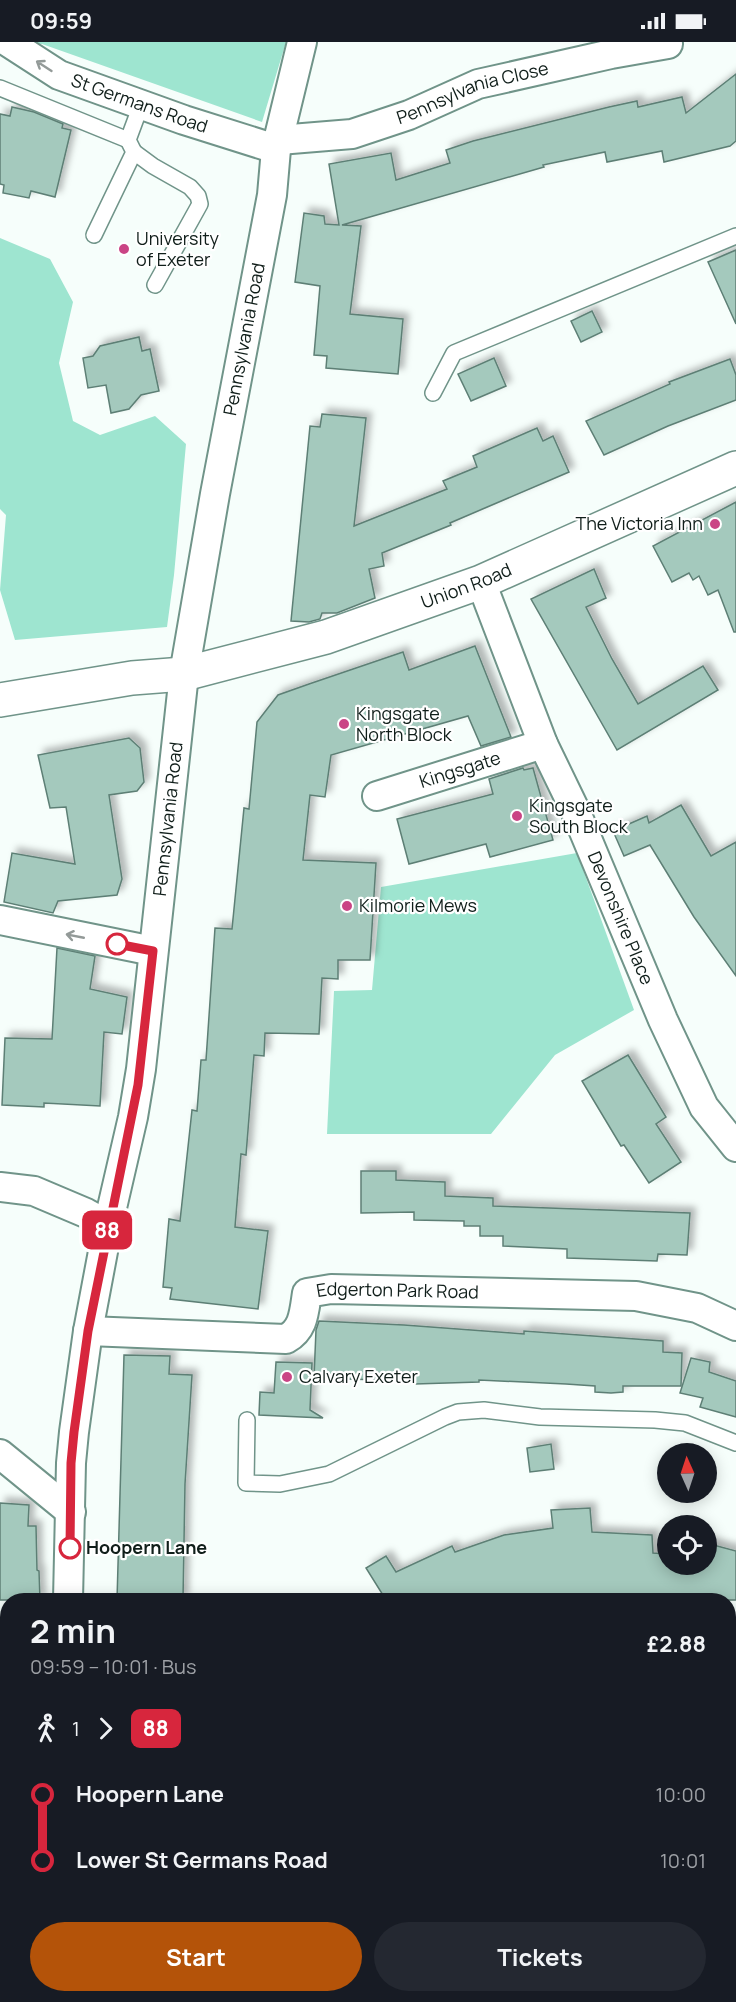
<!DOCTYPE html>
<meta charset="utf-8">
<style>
body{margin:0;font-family:Manrope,sans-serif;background:#242831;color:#f1f3f6;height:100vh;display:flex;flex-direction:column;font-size:22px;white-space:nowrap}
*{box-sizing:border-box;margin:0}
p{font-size:20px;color:#9ea1a6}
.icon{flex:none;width:33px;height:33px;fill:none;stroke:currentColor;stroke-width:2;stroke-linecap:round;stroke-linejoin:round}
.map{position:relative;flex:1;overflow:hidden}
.side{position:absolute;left:0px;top:1551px;width:736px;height:410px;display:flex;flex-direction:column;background:#171b24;border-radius:24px 24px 0 0;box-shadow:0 3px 15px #0003}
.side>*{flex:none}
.badge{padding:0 12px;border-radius:9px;font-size:21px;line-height:39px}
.needle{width:39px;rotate:357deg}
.tools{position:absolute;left:657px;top:1401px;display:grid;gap:12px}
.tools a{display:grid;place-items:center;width:60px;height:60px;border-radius:50%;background:#171b24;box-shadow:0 3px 15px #0003;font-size:30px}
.map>.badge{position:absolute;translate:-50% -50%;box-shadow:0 0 0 3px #fff}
.legs{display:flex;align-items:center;gap:9px;height:66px;padding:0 30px;font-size:20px}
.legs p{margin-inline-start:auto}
.headline{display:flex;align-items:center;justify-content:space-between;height:102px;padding:0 30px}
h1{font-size:33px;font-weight:700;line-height:45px}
.primary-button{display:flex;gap:12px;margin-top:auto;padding:12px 30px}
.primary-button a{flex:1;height:69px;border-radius:36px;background:#b45309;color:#fff;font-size:24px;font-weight:700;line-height:69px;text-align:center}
.primary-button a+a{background:#242831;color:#f1f3f6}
ul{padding:0 30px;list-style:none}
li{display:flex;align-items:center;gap:21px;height:66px;font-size:22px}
li i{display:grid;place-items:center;width:9px;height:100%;margin:0 8px;background:currentColor}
li i::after{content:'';width:15px;height:15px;margin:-8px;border:4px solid;border-radius:50%;background:#171b24}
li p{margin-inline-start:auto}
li:first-child i{background:linear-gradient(#0000 50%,currentColor 0)}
li:last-child i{background:linear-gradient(currentColor 50%,#0000 0)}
.status{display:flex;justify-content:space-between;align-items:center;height:42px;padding:0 30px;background:#171b24;direction:ltr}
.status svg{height:16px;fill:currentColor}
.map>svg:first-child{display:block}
.green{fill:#9ee5d0}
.building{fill:#a4c9bd;stroke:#5d7f75;stroke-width:1.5;filter:url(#shadow)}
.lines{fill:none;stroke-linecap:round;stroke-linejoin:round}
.service-casing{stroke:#709489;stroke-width:18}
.minor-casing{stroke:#709489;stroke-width:32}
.tertiary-casing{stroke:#709489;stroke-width:36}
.service{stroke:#fff;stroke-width:15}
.minor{stroke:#fff;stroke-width:28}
.tertiary{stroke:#fff;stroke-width:33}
.oneway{stroke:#939a98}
.line-1-casing{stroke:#fff;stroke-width:14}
.line-1{stroke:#d7263d;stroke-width:9}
.poi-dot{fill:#ca4485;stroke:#fff;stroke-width:2}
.stop-1-dot{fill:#fff;stroke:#d7263d;stroke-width:3}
.labels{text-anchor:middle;stroke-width:4.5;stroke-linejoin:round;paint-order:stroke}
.street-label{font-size:18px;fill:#101e1a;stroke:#fff}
.poi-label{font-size:18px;fill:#101e1a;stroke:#fff;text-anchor:start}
.stop-label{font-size:18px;font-weight:bold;fill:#101e1a;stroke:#fff;text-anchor:start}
</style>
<div class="status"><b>09:59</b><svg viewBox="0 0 49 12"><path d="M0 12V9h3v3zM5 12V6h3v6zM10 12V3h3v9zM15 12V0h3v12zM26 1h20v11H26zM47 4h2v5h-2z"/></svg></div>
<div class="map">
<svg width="736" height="1960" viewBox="0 0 736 1960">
<defs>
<filter id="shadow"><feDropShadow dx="5.5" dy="-5.5" stdDeviation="3" flood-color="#0004"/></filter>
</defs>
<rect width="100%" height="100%" fill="#f6fefb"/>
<g class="green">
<polygon points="0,0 286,0 262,80 42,2 0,12"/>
<polygon points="0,196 50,217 73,260 59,321 73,379 100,393 155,374 186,402 174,533 167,585 15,598 0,548 6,473 0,467"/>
<polygon points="577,811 634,968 555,1013 491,1092 327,1092 334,949 372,948 381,845"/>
<polygon points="736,1870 736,1942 729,1946 729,1876"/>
<polygon points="656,1953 718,1953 706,1960 650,1960"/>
</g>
<g class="building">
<polygon points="736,32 736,99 730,104 664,120 662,109 607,120 605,110 543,123 544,125 342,183 361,184 350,272 403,277 398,332 326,326 327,314 314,313 320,244 295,240 304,171 324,174 325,182 339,183 329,122 391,111 396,138 450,121 446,108 473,99 609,65 637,59 638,65 682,55 686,71"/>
<polygon points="12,65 34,70 63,82 62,86 71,88 55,155 31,149 29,156 3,151 4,143 0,142 0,72 10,74"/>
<polygon points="736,208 736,282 708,220"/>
<polygon points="592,269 602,290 581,300 571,279"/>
<polygon points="139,295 142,309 150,307 159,349 141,353 129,367 111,371 106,343 88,346 83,316 93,314 100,304"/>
<polygon points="494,316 506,344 471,359 458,332"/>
<polygon points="730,317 736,333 736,358 668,384 604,413 586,379 670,342 669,340"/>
<polygon points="322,372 366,376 354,484 447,447 443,439 477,425 473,414 537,386 543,399 553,394 569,430 450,481 451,483 382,511 384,524 369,527 375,556 337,571 322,571 320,577 309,580 291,579 310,384 320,385"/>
<polygon points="736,460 736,590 734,590 718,548 708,553 699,534 693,538 689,531 672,540 653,504"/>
<polygon points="594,527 606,556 586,565 612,617 638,662 703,624 718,648 617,708 531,557"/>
<polygon points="475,604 511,695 481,704 468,674 331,713 325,755 310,753 303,818 376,821 370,918 338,918 338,937 322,936 319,992 265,991 264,1014 254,1013 246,1113 241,1112 235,1185 268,1189 258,1267 170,1257 172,1246 163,1245 169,1177 180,1179 192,1068 197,1069 201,1018 206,1018 215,886 232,887 244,766 249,767 257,680 278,653 309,642 403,610 409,628"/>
<polygon points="129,696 140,706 144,740 137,749 109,753 122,837 117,853 58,859 53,871 4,860 12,811 75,822 66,765 50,766 38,713"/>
<polygon points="523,726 524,728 533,726 553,798 490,815 486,802 409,822 397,777 493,752 489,737"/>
<polygon points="681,763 711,814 736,800 736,934 694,875 650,803 624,814 613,789 647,774 649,781"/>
<polygon points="57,906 95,914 90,947 127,955 122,992 104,990 100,1064 44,1061 44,1065 2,1063 5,996 52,997"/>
<polygon points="628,1013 666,1075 656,1082 681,1120 649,1141 624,1103 621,1104 582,1039"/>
<polygon points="361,1129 396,1129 396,1138 445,1140 445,1154 493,1156 493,1164 690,1171 687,1213 658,1212 657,1219 567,1216 567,1207 503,1204 503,1194 480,1194 480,1184 464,1184 464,1179 414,1178 414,1170 361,1171"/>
<polygon points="319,1279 404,1283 524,1292 524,1289 663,1299 663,1310 682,1311 681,1344 623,1344 623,1350 611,1351 595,1350 595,1344 566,1342 479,1338 479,1340 415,1342 415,1339 314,1336 316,1288"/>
<polygon points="124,1313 170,1314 169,1332 192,1333 185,1442 183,1558 117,1558"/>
<polygon points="691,1316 710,1320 709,1330 736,1339 736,1375 700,1365 703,1356 680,1351"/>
<polygon points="276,1320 312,1321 310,1368 323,1376 259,1373 260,1350 274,1351"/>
<polygon points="551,1402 554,1427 530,1430 527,1406"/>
<polygon points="0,1461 29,1463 28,1484 36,1484 37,1528 39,1529 40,1558 0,1558"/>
<polygon points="590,1466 592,1490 652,1493 653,1511 668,1512 668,1522 706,1522 706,1501 736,1509 736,1558 663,1558 609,1554 577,1555 551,1558 386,1558 366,1526 386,1514 396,1530 452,1504 455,1510 504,1493 553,1486 551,1468"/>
</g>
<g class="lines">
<defs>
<g id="service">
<polyline points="0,46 128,98"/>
<polyline points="134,110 153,124 190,145 198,154 200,162 155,243"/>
<polyline points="94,193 134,110 128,98 141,63"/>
<polyline points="433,351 454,311 736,194"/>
<polyline points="247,1378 246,1441 280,1442 329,1432 445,1375 458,1370 484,1368 540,1375 655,1378 685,1381 736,1401"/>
<polyline points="227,1960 228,1953"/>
</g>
<g id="minor">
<path id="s1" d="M8 0 59 33 184 78 276 107"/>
<path id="s2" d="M279 98 352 92 409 73 478 42 611 12 668 2"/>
<path id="s3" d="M481 540 543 702 575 768 663 978 704 1065 736 1105"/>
<path id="s4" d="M377 754 543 702"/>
<polyline points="0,878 153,909"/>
<polyline points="0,1145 34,1149 86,1171 108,1183"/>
<path id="s5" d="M88 1289 286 1297C304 1287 304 1270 307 1251L331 1247 636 1254 697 1266 736 1284"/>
<polyline points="0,1412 71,1470"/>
<path id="s6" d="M68 1558 71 1421 74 1390 88 1289 108 1183 133 1075 141 1027 184 632 215 452 272 153 276 107 302 0"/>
<polyline points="729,1662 733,1642"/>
<polyline points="0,1838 8,1839"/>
<polyline points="51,1960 51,1953"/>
</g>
<g id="tertiary">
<path id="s7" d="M0 658 132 636 184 632 326 595 481 540 736 426"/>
</g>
</defs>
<use href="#service" class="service-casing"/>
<use href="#minor" class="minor-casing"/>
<use href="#tertiary" class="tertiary-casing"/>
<use href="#service" class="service"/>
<use href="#minor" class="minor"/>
<use href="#tertiary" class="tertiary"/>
</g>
<defs><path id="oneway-shaft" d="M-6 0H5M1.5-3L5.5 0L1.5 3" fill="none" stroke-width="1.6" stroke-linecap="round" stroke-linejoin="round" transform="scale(1.5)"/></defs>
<g class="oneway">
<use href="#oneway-shaft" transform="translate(44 24) rotate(-147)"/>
<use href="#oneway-shaft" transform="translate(75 894) rotate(-169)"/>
</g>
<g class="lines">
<defs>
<polyline id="line-1" points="70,1506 71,1421 74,1390 88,1289 138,1043 153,909 117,902"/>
</defs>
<use href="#line-1" class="line-1-casing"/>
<use href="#line-1" class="line-1"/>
</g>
<g class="poi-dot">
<circle cx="124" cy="207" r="6"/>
<circle cx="715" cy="482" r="6"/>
<circle cx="344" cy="682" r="6"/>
<circle cx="517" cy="774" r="6"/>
<circle cx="347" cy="864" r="6"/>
<circle cx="287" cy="1335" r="6"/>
</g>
<g class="stop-1-dot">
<circle cx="117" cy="902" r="10"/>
<circle cx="70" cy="1506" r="10"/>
</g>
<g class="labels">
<g class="street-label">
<text dy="6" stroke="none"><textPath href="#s2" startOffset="201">Pennsylvania Close</textPath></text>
<text dy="6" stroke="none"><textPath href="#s1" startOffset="146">St Germans Road</textPath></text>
<text dy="6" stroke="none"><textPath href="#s6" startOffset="1275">Pennsylvania Road</textPath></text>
<text dy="6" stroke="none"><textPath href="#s7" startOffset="482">Union Road</textPath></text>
<text dy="6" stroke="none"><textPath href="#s4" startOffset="87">Kingsgate</textPath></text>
<text dy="6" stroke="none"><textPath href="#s6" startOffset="789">Pennsylvania Road</textPath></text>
<text dy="6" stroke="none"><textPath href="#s3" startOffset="364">Devonshire Place</textPath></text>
<text dy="6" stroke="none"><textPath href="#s5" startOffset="342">Edgerton Park Road</textPath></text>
</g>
<g class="poi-label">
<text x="136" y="203">University<tspan x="136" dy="21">of Exeter</tspan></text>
<text x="703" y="488" text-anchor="end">The Victoria Inn</text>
<text x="356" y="678">Kingsgate<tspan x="356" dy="21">North Block</tspan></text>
<text x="529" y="770">Kingsgate<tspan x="529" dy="21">South Block</tspan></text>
<text x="359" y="870">Kilmorie Mews</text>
<text x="299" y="1341">Calvary Exeter</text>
</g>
<g class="stop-label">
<text x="86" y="1512">Hoopern Lane</text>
</g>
</g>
</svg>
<div class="tools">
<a><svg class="needle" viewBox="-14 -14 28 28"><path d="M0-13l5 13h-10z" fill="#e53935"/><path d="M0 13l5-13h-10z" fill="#9ea1a6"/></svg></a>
<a><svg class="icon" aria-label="locate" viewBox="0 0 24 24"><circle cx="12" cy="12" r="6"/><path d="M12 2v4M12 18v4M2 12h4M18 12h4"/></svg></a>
</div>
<b class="badge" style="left:107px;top:1188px;background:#d7263d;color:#fff">88</b>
<section class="side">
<div class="headline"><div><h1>2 min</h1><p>09:59 – 10:01 · Bus</p></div><b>£2.88</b></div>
<div class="legs"><svg class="icon" aria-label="walk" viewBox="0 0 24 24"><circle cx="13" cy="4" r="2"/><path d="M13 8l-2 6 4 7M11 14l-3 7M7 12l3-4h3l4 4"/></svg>1<svg class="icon" aria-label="forward" viewBox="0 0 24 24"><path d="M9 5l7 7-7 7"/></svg><b class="badge" style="background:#d7263d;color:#fff">88</b></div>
<ul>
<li><i style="color:#d7263d"></i><b>Hoopern Lane</b><p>10:00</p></li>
<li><i style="color:#d7263d"></i><b>Lower St Germans Road</b><p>10:01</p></li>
</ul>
<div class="primary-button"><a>Start</a><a>Tickets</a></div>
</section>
</div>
